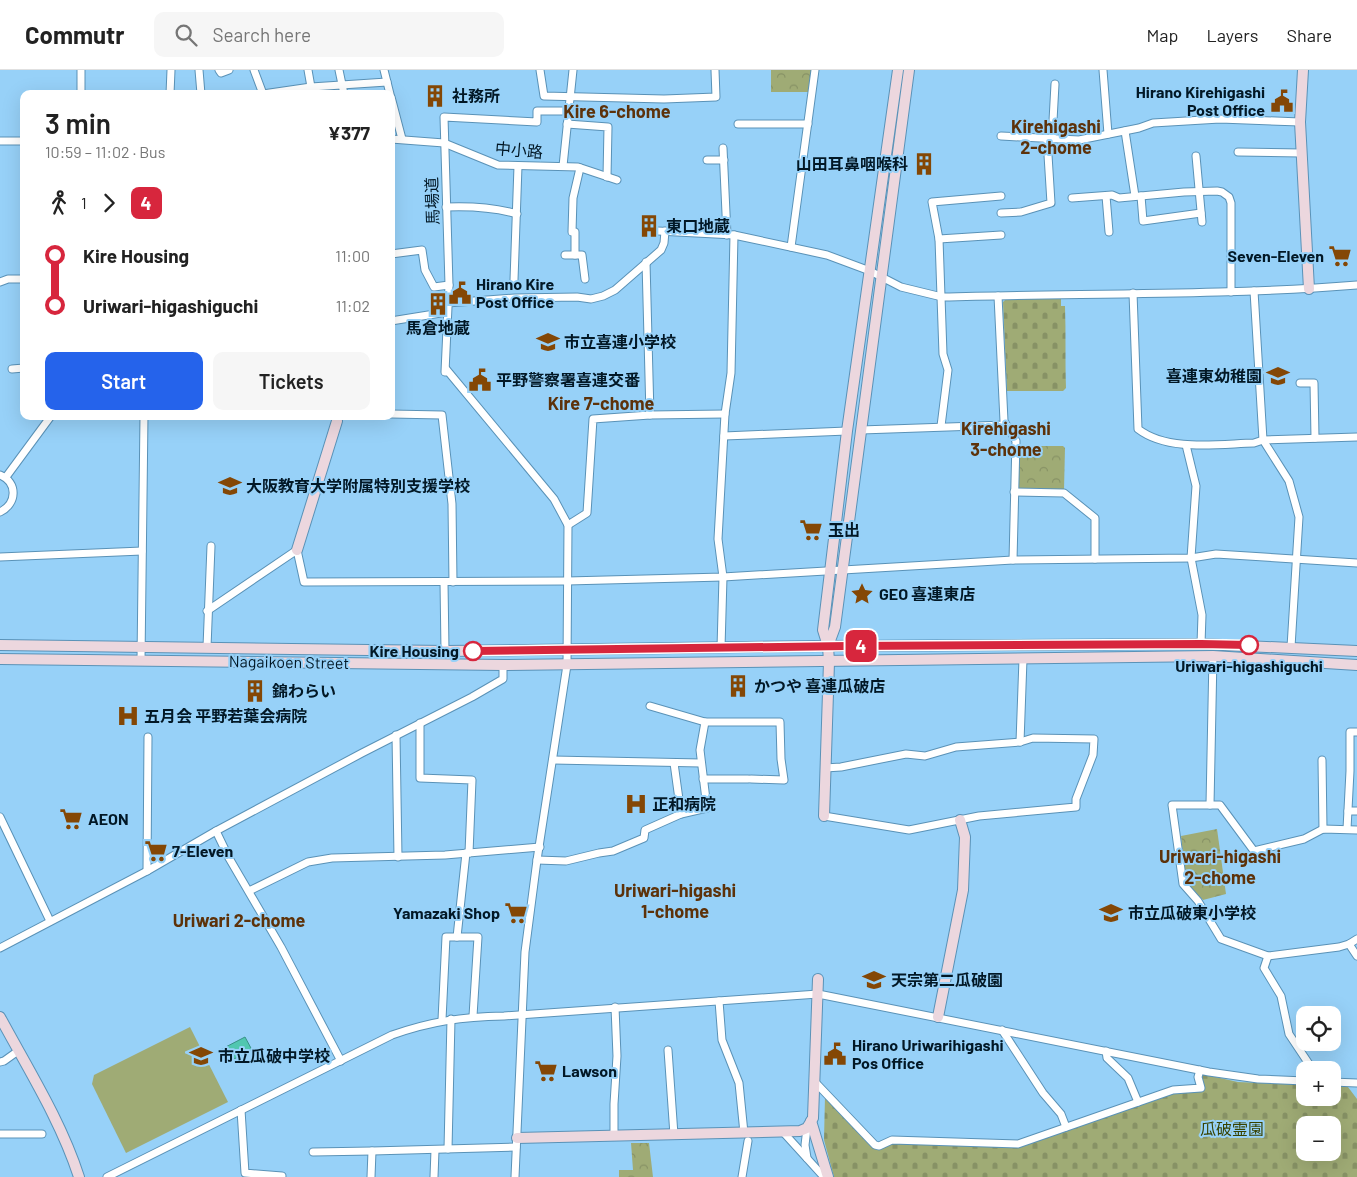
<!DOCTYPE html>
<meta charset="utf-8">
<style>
body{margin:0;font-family:Barlow,"Noto Sans JP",sans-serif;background:#f6f6f6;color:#222;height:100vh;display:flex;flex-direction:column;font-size:19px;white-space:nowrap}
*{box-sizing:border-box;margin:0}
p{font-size:16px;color:#767676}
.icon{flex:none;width:28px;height:28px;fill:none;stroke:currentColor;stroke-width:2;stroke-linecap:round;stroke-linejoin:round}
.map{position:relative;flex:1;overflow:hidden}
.drawer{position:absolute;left:20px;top:20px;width:375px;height:330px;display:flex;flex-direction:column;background:#fff;border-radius:10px;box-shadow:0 5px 20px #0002}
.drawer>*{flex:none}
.badge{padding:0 10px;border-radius:8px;font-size:18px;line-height:32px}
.controls{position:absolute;left:1296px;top:936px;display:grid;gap:10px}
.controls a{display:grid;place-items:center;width:45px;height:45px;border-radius:10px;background:#fff;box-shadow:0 5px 20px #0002;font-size:25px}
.map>.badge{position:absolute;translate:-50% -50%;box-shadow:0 0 0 2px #fff}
.legs{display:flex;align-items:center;gap:8px;height:55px;padding:0 25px;font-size:16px}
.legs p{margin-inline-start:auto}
.summary{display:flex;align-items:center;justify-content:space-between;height:85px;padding:0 25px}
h1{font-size:28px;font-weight:600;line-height:38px}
.action{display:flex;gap:10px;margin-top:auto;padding:10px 25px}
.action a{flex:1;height:58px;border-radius:10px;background:#2563eb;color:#fff;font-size:20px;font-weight:600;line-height:58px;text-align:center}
.action a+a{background:#f6f6f6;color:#222}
ul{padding:0 25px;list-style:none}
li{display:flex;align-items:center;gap:18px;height:50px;font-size:19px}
li i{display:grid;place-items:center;width:8px;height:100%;margin:0 6px;background:currentColor}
li i::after{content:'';width:12px;height:12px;margin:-6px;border:4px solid;border-radius:50%;background:#fff}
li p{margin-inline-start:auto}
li:first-child i{background:linear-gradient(#0000 50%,currentColor 0)}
li:last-child i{background:linear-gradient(currentColor 50%,#0000 0)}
header{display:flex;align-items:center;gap:30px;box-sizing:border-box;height:70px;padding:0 25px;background:#fff;border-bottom:1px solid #e0e0e0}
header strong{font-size:24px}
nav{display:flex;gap:28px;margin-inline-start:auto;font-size:18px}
.search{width:350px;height:45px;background:#f6f6f6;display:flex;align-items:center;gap:12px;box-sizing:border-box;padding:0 18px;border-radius:10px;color:#767676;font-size:19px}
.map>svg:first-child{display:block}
.cemetery{fill:url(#cemetery-stones);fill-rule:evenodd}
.park{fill:url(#park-crowns)}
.pitch{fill:#9fab75}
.water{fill:#51c7b0;stroke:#399287}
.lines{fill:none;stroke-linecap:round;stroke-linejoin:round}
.street-casing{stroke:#5a92b7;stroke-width:9}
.secondary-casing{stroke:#5a92b7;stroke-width:12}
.street{stroke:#fff;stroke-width:7}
.secondary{stroke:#ecd7de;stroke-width:10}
.line-1-casing{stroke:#fff;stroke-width:11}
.line-1{stroke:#d7263d;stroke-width:8}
.stop-1-dot{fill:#fff;stroke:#d7263d;stroke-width:2.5}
.labels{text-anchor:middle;stroke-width:4;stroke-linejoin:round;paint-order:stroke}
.poi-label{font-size:16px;font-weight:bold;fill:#021826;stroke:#97d1f8;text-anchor:start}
.street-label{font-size:16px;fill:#021826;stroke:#97d1f8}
.stop-label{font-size:16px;font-weight:bold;fill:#021826;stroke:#97d1f8;text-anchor:end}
.park-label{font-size:16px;fill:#384200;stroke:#97d1f8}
.neighbourhood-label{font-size:18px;font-weight:bold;fill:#5d320a;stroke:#97d1f8}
</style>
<header>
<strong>Commutr</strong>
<div class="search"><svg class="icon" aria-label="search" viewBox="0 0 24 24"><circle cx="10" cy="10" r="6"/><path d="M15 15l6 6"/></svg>Search here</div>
<nav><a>Map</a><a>Layers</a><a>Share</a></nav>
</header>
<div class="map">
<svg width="1357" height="1107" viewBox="0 0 1357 1107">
<defs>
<pattern id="cemetery-stones" width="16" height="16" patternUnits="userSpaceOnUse" patternTransform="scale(1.25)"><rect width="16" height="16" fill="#9fab75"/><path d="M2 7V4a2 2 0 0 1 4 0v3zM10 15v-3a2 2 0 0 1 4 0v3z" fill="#879265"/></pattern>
<pattern id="park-crowns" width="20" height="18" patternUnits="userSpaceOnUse" patternTransform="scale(1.25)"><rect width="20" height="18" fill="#9fab75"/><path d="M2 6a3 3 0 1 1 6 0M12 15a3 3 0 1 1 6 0" fill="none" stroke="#879265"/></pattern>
</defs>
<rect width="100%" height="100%" fill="#97d1f8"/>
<g class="cemetery">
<path d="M1061 228V236H1065C1066 263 1065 290 1066 318L1063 321H1007L1003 232 1006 229Z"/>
<path d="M1202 1004 1238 1012 1305 1015V1028H1332L1333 1016 1348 1017 1357 1029V1107H834L824 1070 825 1026 873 1078 877 1080 894 1073 1018 1077 1172 1023 1203 1020 1200 1008ZM1305 1055H1332V1082H1305Z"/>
</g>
<g class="park">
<polygon points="771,0 812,0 809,22 771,22"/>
<polygon points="1021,376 1063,376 1065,378 1064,420 1021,420 1019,418 1019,378"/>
<polygon points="1217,759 1226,824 1203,830 1186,812 1181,766"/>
<polygon points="631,1073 649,1073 653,1107 619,1107 619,1100 633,1100"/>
</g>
<polygon class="pitch" points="190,957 228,1032 126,1083 92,1014 94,1005"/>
<polygon class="water" points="245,967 252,980 224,994 218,981"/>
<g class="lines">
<defs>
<g id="street">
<polyline points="199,0 201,24"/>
<polyline points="219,0 221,3 229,0"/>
<polyline points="254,0 263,24"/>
<polyline points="308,0 311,17"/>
<polyline points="339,0 344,24"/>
<polyline points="384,0 390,24"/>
<polyline points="540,0 544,26 664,29 716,27 715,0"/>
<polyline points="1103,0 1108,64"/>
<polyline points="81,24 81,0"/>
<polyline points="170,24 171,0"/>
<polyline points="263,24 311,17 387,12"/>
<polyline points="391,27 402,69"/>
<polyline points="567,54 608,57 607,107"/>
<polyline points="738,54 808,54"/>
<polyline points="1125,61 1135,126"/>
<polyline points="1001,66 1079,70 1139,58 1153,53 1220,49 1300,52"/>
<polyline points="391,69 444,73 498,95 578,97 617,110"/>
<polyline points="1052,69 1055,14"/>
<polyline points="0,71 24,71"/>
<polyline points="723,78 727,165"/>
<polyline points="1238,82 1301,83"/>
<polyline points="1196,86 1202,152"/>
<polyline points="707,90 724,90"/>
<polyline points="563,96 573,0"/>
<polyline points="1106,126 1109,162"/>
<polyline points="1141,126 1143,151 1201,143"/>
<polyline points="1072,128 1112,125 1119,128 1184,122 1217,121 1222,122 1229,127 1231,133 1231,222"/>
<path d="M446 137C471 136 493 137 517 144"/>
<polyline points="1001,143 1021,142 1051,133 1047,69"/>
<path d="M658 161 734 165 827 185 870 201 901 217 942 227C1080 223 1219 226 1357 215"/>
<polyline points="572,162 573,128 580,98"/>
<polyline points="575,162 575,185"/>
<polyline points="939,169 1001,165"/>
<polyline points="791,177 815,0"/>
<polyline points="391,184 422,180 425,200 434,217 449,215"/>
<polyline points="565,185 582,185 585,209"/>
<polyline points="646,192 650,345"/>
<polyline points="514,210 518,96"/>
<polyline points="0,212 8,209 24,209"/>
<polyline points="1254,221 1263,370 1289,411 1299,447 1291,577"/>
<path d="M1133 223 1138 359C1168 382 1218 374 1254 373L1263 370 1357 367"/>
<polyline points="998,226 1004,351 1016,371 1013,490"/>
<polyline points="447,233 515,228 577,227 591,229 603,226 615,220 661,180 664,173 665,161"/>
<polyline points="391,251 447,242"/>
<polyline points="12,299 24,298"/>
<polyline points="446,299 554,429 568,455 567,595 537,790 525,882 515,1107"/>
<polyline points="445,302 449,215 444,47 537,52 537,41 568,41"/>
<polyline points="1300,313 1314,313 1315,368"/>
<polyline points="391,344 442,345 452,434 453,512"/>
<polyline points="941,356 948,300 943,284 939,169 932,132 1001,126"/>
<polyline points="861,360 1006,355"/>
<polyline points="724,366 847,361"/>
<polyline points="1186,375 1196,416 1191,488 1202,545 1201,574"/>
<path d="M0 405C18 412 17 434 0 442"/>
<polyline points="6,407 51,346"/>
<polyline points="1014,422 1064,423 1095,448 1095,489"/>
<polyline points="568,455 587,443 593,349 650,345 725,344"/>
<polyline points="0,487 142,481"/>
<polyline points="444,512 445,581"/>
<polyline points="207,541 297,480 304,512 567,511 723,507 1013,490 1191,488 1216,484 1357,493"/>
<polyline points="207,577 211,476"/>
<polyline points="721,578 723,507 718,469 725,344 731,303 734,165"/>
<polyline points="141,590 144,346"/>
<polyline points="650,636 705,652 780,652 781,689 784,710 751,709"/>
<polyline points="420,653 420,708 472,710 469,783"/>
<polyline points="396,665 398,787"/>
<polyline points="1020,672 1023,589"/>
<polyline points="553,690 701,693"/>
<polyline points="1322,690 1323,759"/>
<polyline points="674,693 681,744"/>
<polyline points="703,709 748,709"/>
<polyline points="1210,735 1213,586"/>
<polyline points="1348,741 1357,741"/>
<polyline points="824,746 909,760 979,746 1076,737 1076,729 1093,685 1094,669 1033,668 1020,672 956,677 925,686 906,684 841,697 825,698"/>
<polyline points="0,747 50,851"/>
<polyline points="1347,759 1350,701 1350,662 1357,662"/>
<polyline points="1357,760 1323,759 1304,769 1254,781 1220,735 1172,735 1183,814 1198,831 1221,869 1268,886 1339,877 1349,874 1357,869"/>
<polyline points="216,761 229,788 281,877 341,991"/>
<polyline points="537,790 566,791 599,783 613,781 644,768 645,760 681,744 707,738 700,680 705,652"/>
<polyline points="147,801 148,667"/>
<polyline points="249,821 308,792 332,788 445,785 540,777"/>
<polyline points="457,867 466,783"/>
<polyline points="1349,874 1357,886"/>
<polyline points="0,878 147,801 216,761 362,683 472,627 503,609 503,595"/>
<polyline points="1268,886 1264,898 1281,926 1289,964 1313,1000"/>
<polyline points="719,931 722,970 739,1013 744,1063"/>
<polyline points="442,950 446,867 478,867 473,946"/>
<polyline points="1002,960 1043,1023 1061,1044 1066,1057"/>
<polyline points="668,980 674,1065"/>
<polyline points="1106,981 1107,988 1128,1008 1138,1032"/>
<polyline points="0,992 4,991 18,981"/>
<polyline points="815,1012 875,1075 879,1076 892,1070 1018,1074 1173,1020 1201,1018 1198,1007 1200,1000"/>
<polyline points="1332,1012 1357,1013"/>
<polyline points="241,1040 245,1103 282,1106"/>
<polyline points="807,1058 805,1075 807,1088"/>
<polyline points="783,1062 824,1107"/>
<polyline points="0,1064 42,1064"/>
<polyline points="614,1066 614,1034 617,986 615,937"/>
<polyline points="448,1079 451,949"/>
<polyline points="313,1082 372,1081 516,1077"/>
<path d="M107 1107 392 965C432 951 462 947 504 946L818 924 1209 1002 1258 1009 1305 1011"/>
<polyline points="371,1107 372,1081"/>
<polyline points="434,1107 435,1080"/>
<polyline points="742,1107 748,1071"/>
</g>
<g id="secondary">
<polyline points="1303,0 1300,52 1309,219"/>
<polyline points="297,480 337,351"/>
<polyline points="0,575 445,581 828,576 1201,574 1357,581"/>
<polyline points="828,576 835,557 909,0"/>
<polyline points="0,589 503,595 1213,586 1357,595"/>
<polyline points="824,746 829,592 828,576 823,560 847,361 898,0"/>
<path d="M0 947C28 999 61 1051 79 1107"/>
<polyline points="938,947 963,820 965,767 960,750"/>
<polyline points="811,1051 828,1107"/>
<polyline points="517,1068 800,1061 807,1058 813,1048 818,909"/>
</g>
</defs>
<use href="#street" class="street-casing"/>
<use href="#secondary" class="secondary-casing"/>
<use href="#street" class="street"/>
<use href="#secondary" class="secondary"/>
</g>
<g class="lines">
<defs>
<polyline id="line-1" points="473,581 848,576 1201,574 1249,575"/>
</defs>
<use href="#line-1" class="line-1-casing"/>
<use href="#line-1" class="line-1"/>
</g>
<defs>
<symbol id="building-bare" viewBox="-9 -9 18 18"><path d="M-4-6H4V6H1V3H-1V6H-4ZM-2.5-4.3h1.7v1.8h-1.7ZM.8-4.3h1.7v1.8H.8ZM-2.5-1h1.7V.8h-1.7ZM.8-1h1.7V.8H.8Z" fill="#844705" stroke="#97d1f8" stroke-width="2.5" paint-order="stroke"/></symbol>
<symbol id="civic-bare" viewBox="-9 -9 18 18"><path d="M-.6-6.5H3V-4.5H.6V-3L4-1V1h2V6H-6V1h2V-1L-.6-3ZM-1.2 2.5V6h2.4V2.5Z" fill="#844705" stroke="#97d1f8" stroke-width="2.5" paint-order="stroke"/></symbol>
<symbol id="supermarket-bare" viewBox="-9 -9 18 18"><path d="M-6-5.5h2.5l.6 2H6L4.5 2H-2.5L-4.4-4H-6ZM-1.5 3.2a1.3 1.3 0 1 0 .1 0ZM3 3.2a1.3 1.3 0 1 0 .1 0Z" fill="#844705" stroke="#97d1f8" stroke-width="2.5" paint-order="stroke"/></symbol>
<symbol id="school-bare" viewBox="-9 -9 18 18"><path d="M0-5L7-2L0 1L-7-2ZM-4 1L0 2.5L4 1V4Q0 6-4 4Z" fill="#844705" stroke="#97d1f8" stroke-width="2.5" paint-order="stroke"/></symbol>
<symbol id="sight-bare" viewBox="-9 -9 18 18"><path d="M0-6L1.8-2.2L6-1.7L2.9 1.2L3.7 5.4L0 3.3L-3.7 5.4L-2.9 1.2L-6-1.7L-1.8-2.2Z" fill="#844705" stroke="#97d1f8" stroke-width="2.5" paint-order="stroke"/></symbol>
<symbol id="hospital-bare" viewBox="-9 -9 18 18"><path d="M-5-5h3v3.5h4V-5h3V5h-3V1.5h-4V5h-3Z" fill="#844705" stroke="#97d1f8" stroke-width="2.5" paint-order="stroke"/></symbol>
</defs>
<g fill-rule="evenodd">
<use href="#building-bare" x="419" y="10" width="32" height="32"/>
<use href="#civic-bare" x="1266" y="15" width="32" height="32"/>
<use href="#building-bare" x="908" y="78" width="32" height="32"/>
<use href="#building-bare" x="633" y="140" width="32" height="32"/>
<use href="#supermarket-bare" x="1324" y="170" width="32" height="32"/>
<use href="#civic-bare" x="444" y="207" width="32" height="32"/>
<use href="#building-bare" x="422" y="218" width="32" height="32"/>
<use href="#school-bare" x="532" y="256" width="32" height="32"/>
<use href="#school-bare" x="1262" y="290" width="32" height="32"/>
<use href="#civic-bare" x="464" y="294" width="32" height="32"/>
<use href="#school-bare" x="214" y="400" width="32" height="32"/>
<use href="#supermarket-bare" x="795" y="444" width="32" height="32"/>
<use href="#sight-bare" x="846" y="508" width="32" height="32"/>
<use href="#building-bare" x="722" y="600" width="32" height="32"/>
<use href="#building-bare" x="239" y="605" width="32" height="32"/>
<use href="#hospital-bare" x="112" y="630" width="32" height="32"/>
<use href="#hospital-bare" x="620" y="718" width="32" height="32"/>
<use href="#supermarket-bare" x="55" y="733" width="32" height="32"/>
<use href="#supermarket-bare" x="140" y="765" width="32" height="32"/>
<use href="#supermarket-bare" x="500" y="827" width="32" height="32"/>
<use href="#school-bare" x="1095" y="827" width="32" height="32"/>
<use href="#school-bare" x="858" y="894" width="32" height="32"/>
<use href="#civic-bare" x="819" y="968" width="32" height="32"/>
<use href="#school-bare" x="185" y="970" width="32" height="32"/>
<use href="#supermarket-bare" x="530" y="985" width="32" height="32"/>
</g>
<g class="stop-1-dot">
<circle cx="1249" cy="575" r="9"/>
<circle cx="473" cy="581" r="9"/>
</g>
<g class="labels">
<g class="poi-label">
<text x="1265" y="28" text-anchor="end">Hirano Kirehigashi<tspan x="1265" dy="18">Post Office</tspan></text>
<text x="452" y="32">社務所</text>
<text x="908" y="100" text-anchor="end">山田耳鼻咽喉科</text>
<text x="666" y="162">東口地蔵</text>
<text x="1324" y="192" text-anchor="end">Seven-Eleven</text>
<text x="476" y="220">Hirano Kire<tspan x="476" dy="18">Post Office</tspan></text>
<text x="438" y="264" text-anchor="middle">馬倉地蔵</text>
<text x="564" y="278">市立喜連小学校</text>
<text x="1262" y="312" text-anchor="end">喜連東幼稚園</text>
<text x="496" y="316">平野警察署喜連交番</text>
<text x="246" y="422">大阪教育大学附属特別支援学校</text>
<text x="828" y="466">玉出</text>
<text x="879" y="530">GEO 喜連東店</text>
<text x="754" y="622">かつや 喜連瓜破店</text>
<text x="272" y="627">錦わらい</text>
<text x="144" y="652">五月会 平野若葉会病院</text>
<text x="652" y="740">正和病院</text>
<text x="88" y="755">AEON</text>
<text x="172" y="787">7-Eleven</text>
<text x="500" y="849" text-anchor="end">Yamazaki Shop</text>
<text x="1128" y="849">市立瓜破東小学校</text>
<text x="891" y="916">天宗第二瓜破園</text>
<text x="852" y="981">Hirano Uriwarihigashi<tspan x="852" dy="18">Pos Office</tspan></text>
<text x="218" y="992">市立瓜破中学校</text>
<text x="562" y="1007">Lawson</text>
</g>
<g class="street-label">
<text transform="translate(519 80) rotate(5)" y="6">中小路</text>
<text transform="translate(432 131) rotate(-92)" y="6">馬場道</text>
<text transform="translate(289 592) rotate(1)" y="6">Nagaikoen Street</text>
</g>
<g class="stop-label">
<text x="459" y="587">Kire Housing</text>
<text x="1249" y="602" text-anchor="middle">Uriwari-higashiguchi</text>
</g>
<g class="park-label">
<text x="1232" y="1065">瓜破霊園</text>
</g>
<g class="neighbourhood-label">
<text x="617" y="48">Kire 6-chome</text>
<text x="1056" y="63">Kirehigashi<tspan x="1056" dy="21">2-chome</tspan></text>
<text x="601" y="340">Kire 7-chome</text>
<text x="1006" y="365">Kirehigashi<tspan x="1006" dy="21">3-chome</tspan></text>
<text x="1220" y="793">Uriwari-higashi<tspan x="1220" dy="21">2-chome</tspan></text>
<text x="675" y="827">Uriwari-higashi<tspan x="675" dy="21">1-chome</tspan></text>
<text x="239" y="857">Uriwari 2-chome</text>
</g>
</g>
</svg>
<div class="controls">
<a><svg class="icon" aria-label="locate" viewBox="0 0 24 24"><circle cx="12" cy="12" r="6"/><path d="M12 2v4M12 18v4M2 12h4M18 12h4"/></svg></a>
<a>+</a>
<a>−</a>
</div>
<b class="badge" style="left:861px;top:576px;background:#d7263d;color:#fff">4</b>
<section class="drawer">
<div class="summary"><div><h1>3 min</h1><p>10:59 – 11:02 · Bus</p></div><b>¥377</b></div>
<div class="legs"><svg class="icon" aria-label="walk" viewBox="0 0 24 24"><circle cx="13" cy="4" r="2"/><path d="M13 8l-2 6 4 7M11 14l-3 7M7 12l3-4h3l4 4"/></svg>1<svg class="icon" aria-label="forward" viewBox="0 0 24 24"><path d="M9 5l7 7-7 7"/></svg><b class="badge" style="background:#d7263d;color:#fff">4</b></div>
<ul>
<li><i style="color:#d7263d"></i><b>Kire Housing</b><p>11:00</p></li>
<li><i style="color:#d7263d"></i><b>Uriwari-higashiguchi</b><p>11:02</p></li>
</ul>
<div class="action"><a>Start</a><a>Tickets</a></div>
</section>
</div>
